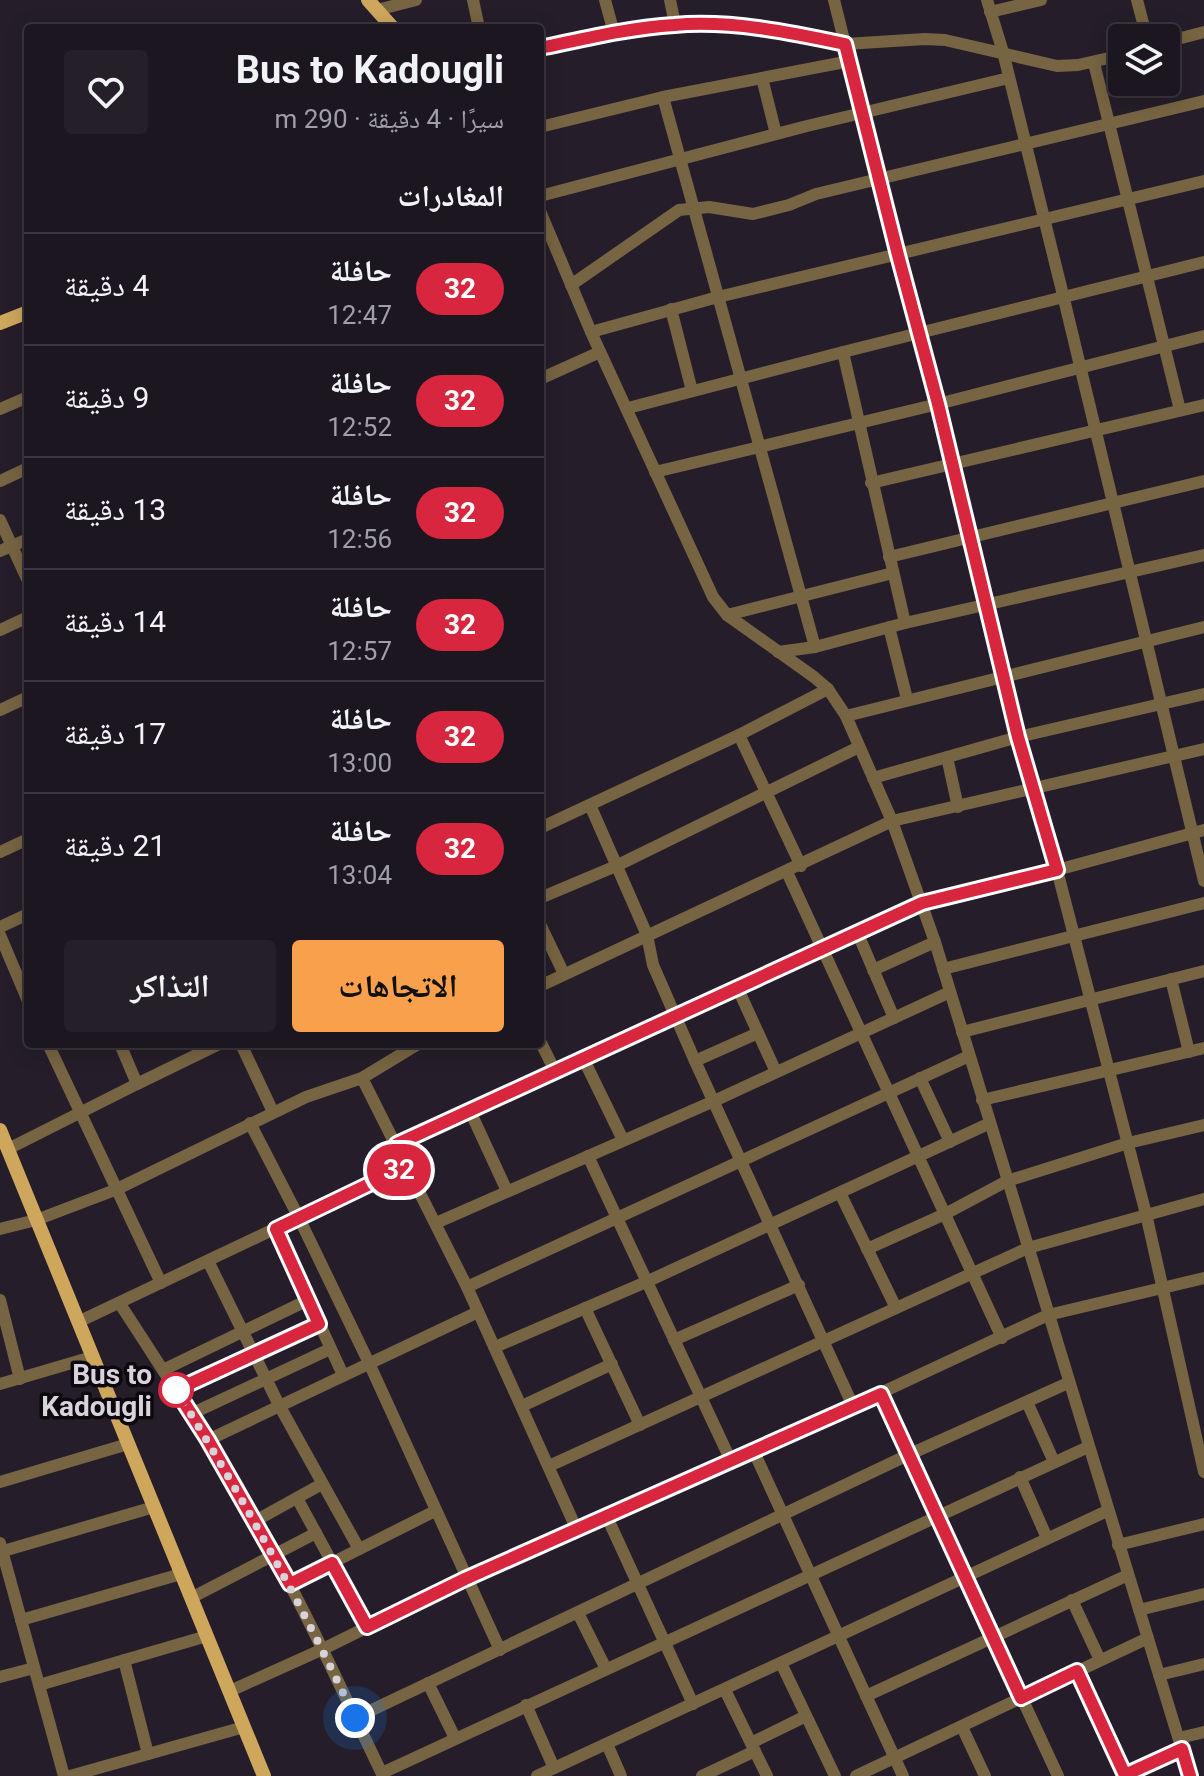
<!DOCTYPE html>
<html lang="ar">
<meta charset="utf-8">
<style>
body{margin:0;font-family:Roboto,"Noto Naskh Arabic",sans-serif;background:#251f29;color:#f1f3f6;direction:rtl;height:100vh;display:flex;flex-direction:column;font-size:30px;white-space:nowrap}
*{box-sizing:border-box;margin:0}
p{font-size:26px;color:#a09fa5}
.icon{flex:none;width:44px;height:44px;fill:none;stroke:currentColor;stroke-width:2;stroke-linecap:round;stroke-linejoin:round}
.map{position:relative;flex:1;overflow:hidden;direction:ltr}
.panel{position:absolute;left:24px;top:24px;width:520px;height:1024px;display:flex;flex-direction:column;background:#1c1620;border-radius:8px;box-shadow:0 4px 20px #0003,0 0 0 2px #3a353e;direction:rtl}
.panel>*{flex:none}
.badge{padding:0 16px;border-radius:26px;font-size:28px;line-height:52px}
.tools{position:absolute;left:1108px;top:24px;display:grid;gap:16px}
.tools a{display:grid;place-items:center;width:72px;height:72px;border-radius:8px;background:#1c1620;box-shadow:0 4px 20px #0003,0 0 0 2px #3a353e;font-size:40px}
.you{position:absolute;width:40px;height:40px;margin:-20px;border:6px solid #fff;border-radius:50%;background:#1a73e8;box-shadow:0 0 0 12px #1a73e833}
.map>.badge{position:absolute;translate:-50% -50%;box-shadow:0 0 0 4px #fff}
h2{padding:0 40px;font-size:30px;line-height:72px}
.round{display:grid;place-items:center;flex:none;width:84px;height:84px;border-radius:8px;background:#251f29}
.overview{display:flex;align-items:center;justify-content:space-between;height:136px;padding:0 40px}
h1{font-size:38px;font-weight:700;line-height:60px}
.action{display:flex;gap:16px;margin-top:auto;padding:16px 40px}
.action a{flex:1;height:92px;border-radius:8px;background:#f9a04c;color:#111;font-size:32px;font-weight:700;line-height:92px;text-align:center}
.action a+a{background:#251f29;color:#f1f3f6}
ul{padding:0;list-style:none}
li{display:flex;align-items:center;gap:24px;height:112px;padding:0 40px;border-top:2px solid #3a353e}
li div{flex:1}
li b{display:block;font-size:30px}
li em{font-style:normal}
li .badge{min-width:88px;font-weight:700;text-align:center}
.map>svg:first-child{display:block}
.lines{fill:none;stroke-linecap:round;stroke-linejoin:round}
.minor{stroke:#776442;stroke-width:12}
.major{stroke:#cea75d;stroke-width:14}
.line-casing{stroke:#fff;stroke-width:18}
.line{stroke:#d7263d;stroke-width:12}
.walk{stroke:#d8d3db;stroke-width:8;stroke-dasharray:0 14.4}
.stop-dot{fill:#fff;stroke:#d7263d;stroke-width:4}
.labels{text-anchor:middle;stroke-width:7;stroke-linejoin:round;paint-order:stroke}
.stop-label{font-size:28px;font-weight:bold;fill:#d8d3db;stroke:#0c090e;text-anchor:end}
</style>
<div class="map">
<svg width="1204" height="1776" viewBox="0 0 1204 1776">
<rect width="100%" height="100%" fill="#251e2a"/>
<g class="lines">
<g class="minor">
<polyline points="473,0 479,28"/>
<polyline points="605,0 614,33"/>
<polyline points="670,0 675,24"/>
<polyline points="834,0 898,255 938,404 1018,737 1057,870 1146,1214 1204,1472"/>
<polyline points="987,0 1003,52 1063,295 1204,881"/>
<polyline points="1137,0 1147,38"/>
<polyline points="377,10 416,0"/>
<polyline points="990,12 1041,0"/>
<polyline points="1166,42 1204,32"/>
<polyline points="540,48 640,29 704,24 763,29 845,44 925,39 945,40 1057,66 1078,65 1122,55"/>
<polyline points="1094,63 1180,410"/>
<polyline points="762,78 776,134"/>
<polyline points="663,97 815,647"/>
<polyline points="540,127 663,97 850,61"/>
<polyline points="540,196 807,126 1009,78"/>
<polyline points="540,211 591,332 713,597 727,615 814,677 828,689 846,716 892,821 935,942 1190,1776"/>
<polyline points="1204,262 843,352 905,623 1204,555"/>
<polyline points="571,285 679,210 709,207 753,214 789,205 816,194 1204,101"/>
<polyline points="671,309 692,391"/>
<polyline points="591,332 718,297 1204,181"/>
<polyline points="540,379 600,352"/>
<polyline points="628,408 843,352"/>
<polyline points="0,409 28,397"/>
<polyline points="655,472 938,404 1204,336"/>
<polyline points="0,481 28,468"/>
<polyline points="871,483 1204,405"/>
<polyline points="0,520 28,581"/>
<polyline points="0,551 28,539"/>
<polyline points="889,557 1204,481"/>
<polyline points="727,615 893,573"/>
<polyline points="889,627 907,699"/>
<polyline points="0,630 28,617"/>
<polyline points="778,652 815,647 905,623"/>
<polyline points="0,710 28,697"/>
<polyline points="846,716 1204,627"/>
<polyline points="739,735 801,866"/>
<polyline points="947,757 958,807"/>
<polyline points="873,778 1018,737 1204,694"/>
<polyline points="590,805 647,935 653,965 695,1061 853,1406"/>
<polyline points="540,828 739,735 828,689"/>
<polyline points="0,852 28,839"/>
<polyline points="787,872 1002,1338"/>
<polyline points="540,898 616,866 859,747"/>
<polyline points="540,924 564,974"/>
<polyline points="0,927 28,914"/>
<polyline points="858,934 894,1018"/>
<polyline points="0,935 28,1001"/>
<polyline points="943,969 1204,903"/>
<polyline points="873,970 935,942"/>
<polyline points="1171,979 1189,1052"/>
<polyline points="540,986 892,821 1204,749"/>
<polyline points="738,989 776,1072"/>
<polyline points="962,1032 1204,971"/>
<polyline points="540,1041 556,1073"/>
<polyline points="48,1044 161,1283"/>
<polyline points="241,1044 273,1112"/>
<polyline points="584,1060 623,1140"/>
<polyline points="695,1061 758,1033"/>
<polyline points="362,1078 467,1287 577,1530"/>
<polyline points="920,1078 950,1142"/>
<polyline points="137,1084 219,1044"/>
<polyline points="982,1100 1204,1048"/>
<polyline points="470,1111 507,1191"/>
<polyline points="250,1123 299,1218 369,1363 500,1650"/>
<polyline points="397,1144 922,903 1057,870 1204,830"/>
<polyline points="8,1149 137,1084 120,1044"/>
<polyline points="588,1156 731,1461"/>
<polyline points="840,1193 896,1308"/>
<polyline points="436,1223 714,1101 950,992"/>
<polyline points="0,1229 36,1220 115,1190 306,1097 362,1078 418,1044"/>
<polyline points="276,1229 343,1375"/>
<polyline points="867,1249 945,1214 1007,1181 1128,1143 1204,1125"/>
<polyline points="208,1261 279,1405 359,1549"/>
<polyline points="467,1287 969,1056"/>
<polyline points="0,1300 20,1379"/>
<path d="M120 1304C180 1396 240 1488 290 1585 323 1647 352 1712 383 1776"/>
<polyline points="585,1308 640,1425"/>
<polyline points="78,1322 407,1166"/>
<polyline points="674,1340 799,1285"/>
<polyline points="495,1347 646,1282 988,1124"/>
<polyline points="163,1370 308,1300"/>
<polyline points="0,1384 92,1357"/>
<polyline points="176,1390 319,1324"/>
<polyline points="881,1394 1058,1776"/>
<polyline points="1027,1402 1054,1462"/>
<polyline points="522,1406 612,1364"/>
<polyline points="191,1414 330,1349"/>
<polyline points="208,1440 478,1312"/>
<polyline points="754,1452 903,1776"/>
<polyline points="549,1466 1028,1248 1204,1199"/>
<polyline points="1020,1477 1047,1538"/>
<polyline points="0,1482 128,1444"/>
<polyline points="297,1498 367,1627"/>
<polyline points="607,1517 693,1704"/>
<polyline points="255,1521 322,1484"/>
<polyline points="0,1543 64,1776"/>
<polyline points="1118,1545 1204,1524"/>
<polyline points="0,1552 154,1507"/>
<polyline points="290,1584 435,1511"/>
<polyline points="191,1598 316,1533"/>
<polyline points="1072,1600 1100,1660"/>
<polyline points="1139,1610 1204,1594"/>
<polyline points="578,1613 606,1669"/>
<polyline points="21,1620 181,1574"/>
<polyline points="124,1660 148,1754"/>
<polyline points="781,1663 835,1776"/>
<polyline points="1077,1671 1125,1775"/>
<polyline points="1159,1675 1204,1664"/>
<polyline points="0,1677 34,1668"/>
<polyline points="428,1683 455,1738"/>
<polyline points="39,1685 207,1636"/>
<polyline points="725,1690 767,1776"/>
<polyline points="230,1691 323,1649 465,1579 754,1452 1048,1315 1204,1278"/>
<polyline points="866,1696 1128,1575"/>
<polyline points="526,1705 554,1768"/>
<polyline points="355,1718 908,1455 1068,1383"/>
<polyline points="962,1727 985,1776"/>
<polyline points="1179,1738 1204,1732"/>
<polyline points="751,1743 806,1716"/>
<polyline points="607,1744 621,1776"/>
<polyline points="382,1773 1088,1447"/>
<polyline points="70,1776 244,1727"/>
<polyline points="537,1776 1107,1511"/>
<polyline points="702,1776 755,1751"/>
<polyline points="856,1776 1148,1638"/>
<polyline points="1122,1776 1182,1749"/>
</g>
<g class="major">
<polyline points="368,0 393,28"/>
<polyline points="0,323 28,312"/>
<polyline points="0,1130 264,1776"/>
</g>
</g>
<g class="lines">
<defs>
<path id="line" d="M540 48C584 39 628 28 674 25 730 20 789 32 845 44L898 255 938 404 1018 737 1057 870 922 903 397 1144 407 1166 276 1229 319 1324 176 1390 208 1440 290 1584 332 1563 367 1627 465 1579 881 1394 1021 1698 1077 1671 1125 1775 1182 1749 1190 1776"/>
</defs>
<use href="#line" class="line-casing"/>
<use href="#line" class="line"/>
<path class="walk" d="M176 1390C242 1496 302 1605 355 1718"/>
</g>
<circle class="stop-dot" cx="176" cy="1390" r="16"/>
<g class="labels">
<g class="stop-label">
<text x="152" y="1384">Bus to<tspan x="152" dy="32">Kadougli</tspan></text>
</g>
</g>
</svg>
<div class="tools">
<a><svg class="icon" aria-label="layers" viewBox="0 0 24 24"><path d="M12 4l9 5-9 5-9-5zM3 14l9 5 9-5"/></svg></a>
</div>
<div class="you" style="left:355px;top:1718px"></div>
<b class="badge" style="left:399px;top:1170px;background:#d7263d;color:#fff">32</b>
<section class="panel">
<div class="overview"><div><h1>Bus to Kadougli</h1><p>سيرًا · 4 دقيقة · 290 m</p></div><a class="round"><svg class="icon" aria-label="heart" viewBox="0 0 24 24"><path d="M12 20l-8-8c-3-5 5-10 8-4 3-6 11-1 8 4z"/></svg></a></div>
<h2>المغادرات</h2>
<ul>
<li><span class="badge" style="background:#d7263d;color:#fff">32</span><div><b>حافلة</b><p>12:47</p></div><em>4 دقيقة</em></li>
<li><span class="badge" style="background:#d7263d;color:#fff">32</span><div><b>حافلة</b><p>12:52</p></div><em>9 دقيقة</em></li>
<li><span class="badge" style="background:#d7263d;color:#fff">32</span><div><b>حافلة</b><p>12:56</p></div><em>13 دقيقة</em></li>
<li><span class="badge" style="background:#d7263d;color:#fff">32</span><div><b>حافلة</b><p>12:57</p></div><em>14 دقيقة</em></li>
<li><span class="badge" style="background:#d7263d;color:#fff">32</span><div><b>حافلة</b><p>13:00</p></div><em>17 دقيقة</em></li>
<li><span class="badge" style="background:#d7263d;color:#fff">32</span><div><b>حافلة</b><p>13:04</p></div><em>21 دقيقة</em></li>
</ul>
<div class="action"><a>الاتجاهات</a><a>التذاكر</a></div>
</section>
</div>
